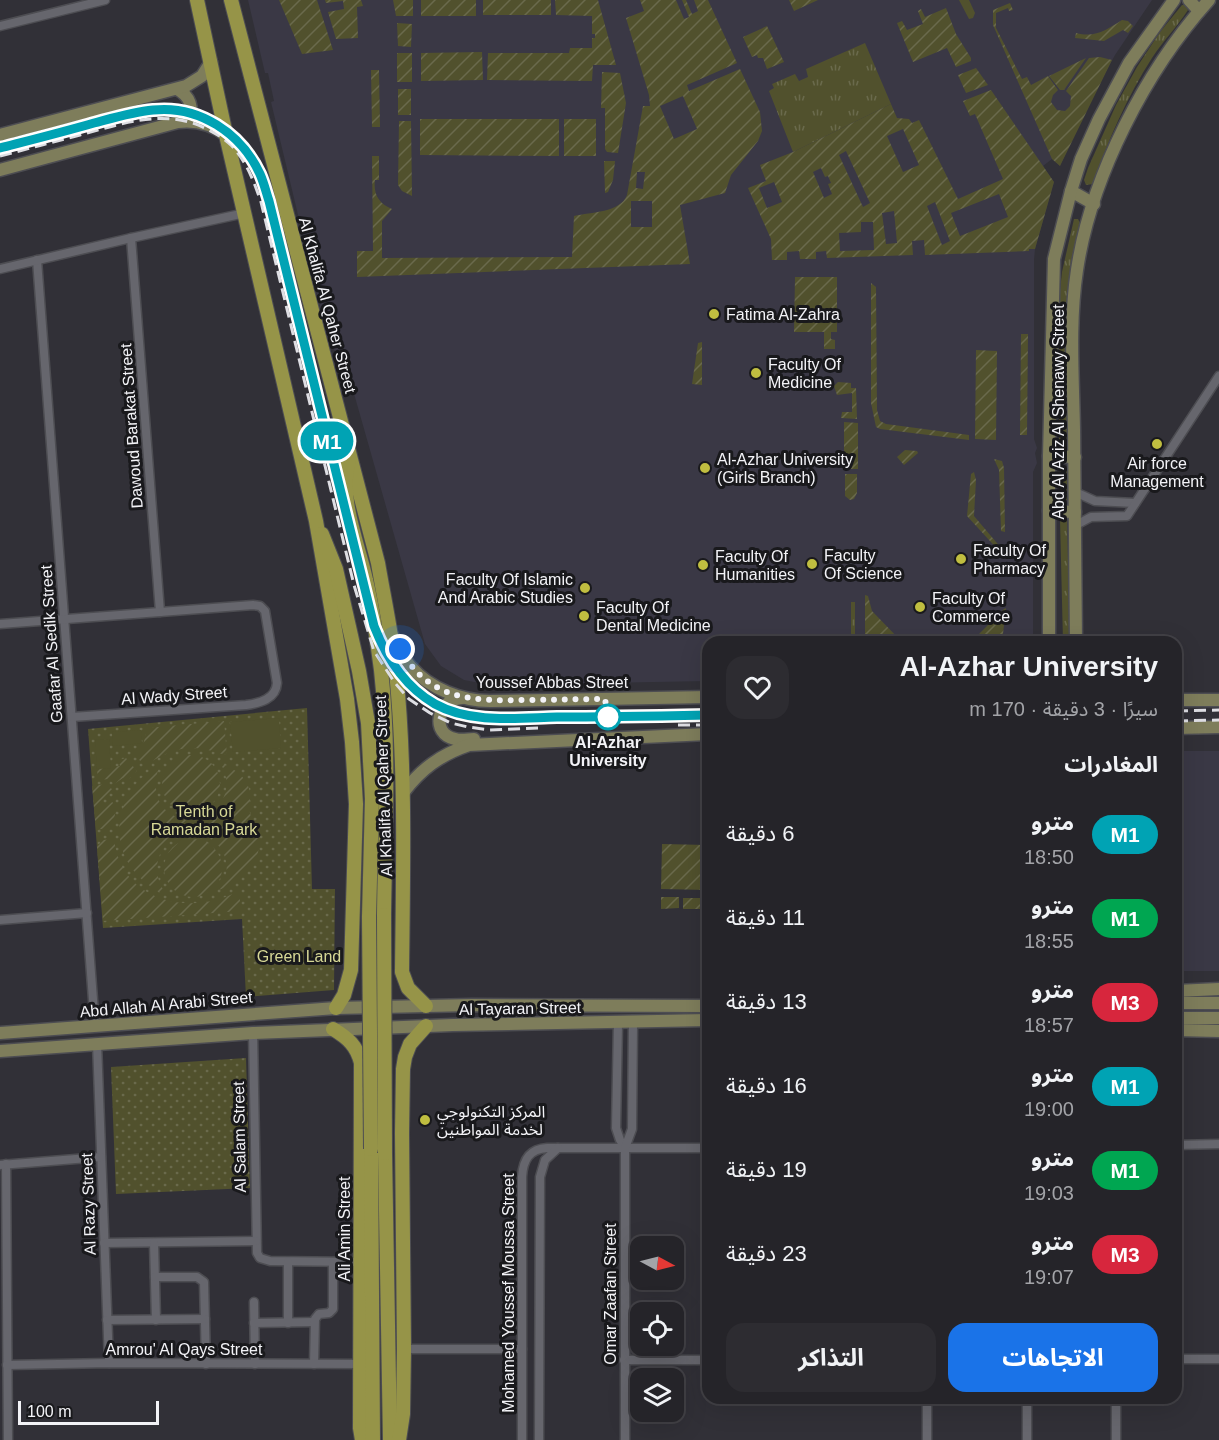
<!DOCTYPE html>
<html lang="ar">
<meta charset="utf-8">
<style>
body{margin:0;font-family:Arial,"Noto Sans Arabic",sans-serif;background:#2d2c31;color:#f1f3f6;direction:rtl;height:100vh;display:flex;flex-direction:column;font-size:22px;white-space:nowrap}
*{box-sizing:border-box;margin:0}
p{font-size:20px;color:#a3a4a8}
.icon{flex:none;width:33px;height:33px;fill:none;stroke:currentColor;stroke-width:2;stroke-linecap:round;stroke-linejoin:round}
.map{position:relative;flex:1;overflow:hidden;direction:ltr}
.panel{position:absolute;left:702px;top:636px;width:480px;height:768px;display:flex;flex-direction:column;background:#252429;border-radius:18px;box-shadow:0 6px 24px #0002,0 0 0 2px #424146;direction:rtl}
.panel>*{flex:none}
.badge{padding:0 12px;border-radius:20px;font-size:21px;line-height:39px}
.needle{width:39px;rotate:97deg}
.tools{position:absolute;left:630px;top:1236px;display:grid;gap:12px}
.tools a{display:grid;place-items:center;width:54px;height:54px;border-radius:12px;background:#252429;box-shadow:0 6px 24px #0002,0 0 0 2px #424146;font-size:30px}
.scale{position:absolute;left:18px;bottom:15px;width:141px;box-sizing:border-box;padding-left:6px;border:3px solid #f3f3f7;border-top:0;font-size:16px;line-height:21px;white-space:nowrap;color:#f3f3f7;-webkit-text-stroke:4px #19191c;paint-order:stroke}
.you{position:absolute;width:30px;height:30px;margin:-15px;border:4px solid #fff;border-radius:50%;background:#1a73e8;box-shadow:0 0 0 9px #1a73e833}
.map>.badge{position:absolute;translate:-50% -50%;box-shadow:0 0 0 3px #fff}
h2{padding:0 24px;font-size:22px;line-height:54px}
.round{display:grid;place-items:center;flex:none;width:63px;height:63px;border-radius:18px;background:#2d2c31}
.overview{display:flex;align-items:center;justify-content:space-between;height:102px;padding:0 24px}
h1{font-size:28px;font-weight:700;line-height:45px}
.cta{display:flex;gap:12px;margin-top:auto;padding:12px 24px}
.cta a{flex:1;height:69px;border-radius:18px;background:#1a73e8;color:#fff;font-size:24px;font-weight:700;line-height:69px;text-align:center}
.cta a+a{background:#2d2c31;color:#f1f3f6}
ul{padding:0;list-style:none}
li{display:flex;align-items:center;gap:18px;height:84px;padding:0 24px}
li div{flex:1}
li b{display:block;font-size:22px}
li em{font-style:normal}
li .badge{min-width:66px;font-weight:700;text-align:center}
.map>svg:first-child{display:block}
.built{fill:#3a3845}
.grass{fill:url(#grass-tufts)}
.park{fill:url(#park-dots)}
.garden{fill:url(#garden-furrows);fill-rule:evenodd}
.pitch{fill:#51512d}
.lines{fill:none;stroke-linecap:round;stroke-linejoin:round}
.street-casing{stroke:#4d4d52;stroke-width:11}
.secondary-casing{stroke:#4d4d52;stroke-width:15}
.primary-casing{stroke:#4d4d52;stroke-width:16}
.street{stroke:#66666d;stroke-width:8}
.secondary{stroke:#7e7d5b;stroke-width:12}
.primary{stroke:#969448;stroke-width:14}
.rail{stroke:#dedee3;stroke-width:3;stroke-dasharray:12 6;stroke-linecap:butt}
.primary-bridge-casing{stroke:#4d4d52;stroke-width:16;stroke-linecap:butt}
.primary-bridge{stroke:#969448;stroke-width:14}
.line-casing{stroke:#fff;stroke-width:14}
.line{stroke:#00a3b4;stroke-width:9}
.walk{stroke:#f3f3f7;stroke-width:6;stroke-dasharray:0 10.8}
.poi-dot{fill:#c0be40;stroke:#19191c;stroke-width:2}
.stop-dot{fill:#fff;stroke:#00a3b4;stroke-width:3}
.labels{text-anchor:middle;stroke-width:6;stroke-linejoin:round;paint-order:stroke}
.street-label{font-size:16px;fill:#f3f3f7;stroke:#19191c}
.poi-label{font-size:16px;fill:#f3f3f7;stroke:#19191c;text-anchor:start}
.stop-label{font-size:16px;font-weight:bold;fill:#f3f3f7;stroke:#19191c}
.park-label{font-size:16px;fill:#d7d896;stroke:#19191c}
</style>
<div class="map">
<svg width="1219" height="1440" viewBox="0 0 1219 1440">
<defs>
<pattern id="grass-tufts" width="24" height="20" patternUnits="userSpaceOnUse" patternTransform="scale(1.5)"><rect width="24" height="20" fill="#51512d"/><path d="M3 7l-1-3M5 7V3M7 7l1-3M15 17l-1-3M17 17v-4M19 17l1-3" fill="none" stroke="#6a6a4c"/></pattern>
<pattern id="park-dots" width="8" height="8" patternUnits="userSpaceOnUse" patternTransform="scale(1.5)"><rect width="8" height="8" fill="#51512d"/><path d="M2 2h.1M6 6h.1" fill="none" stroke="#6a6a4c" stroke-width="1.8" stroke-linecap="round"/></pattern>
<pattern id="garden-furrows" width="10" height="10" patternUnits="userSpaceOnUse" patternTransform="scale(1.5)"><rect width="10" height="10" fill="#51512d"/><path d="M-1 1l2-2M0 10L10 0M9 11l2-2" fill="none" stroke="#6a6a4c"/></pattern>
</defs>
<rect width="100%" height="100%" fill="#313037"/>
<g class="built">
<polygon points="248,0 1152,0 1115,55 1088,105 1060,166 1052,159 1043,166 1054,182 1035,249 1034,260 1034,439 1037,448 1035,453 1037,463 1033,472 1033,642 708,642 708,681 490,685 464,680 441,666 425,644 351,383 344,365 328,340 271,102 274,101 268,73 265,73"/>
<rect x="1176" y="751" width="43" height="220"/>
</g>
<g class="grass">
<polygon points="959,0 969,0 975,13 973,18 969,19"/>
<path d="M1182 5H1185L1188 10C1177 27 1163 41 1152 58 1127 97 1108 140 1093 184L1086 185 1084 180 1088 168 1116 105 1137 67 1160 32Z"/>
<polygon points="865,43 891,104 793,152 769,91 774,88 772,84 795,74 799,81 808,77 806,69"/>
<polygon points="1074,219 1078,219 1080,223 1070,273 1067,301 1067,440 1062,443 1059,441 1059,300 1062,272"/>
<polygon points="1064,466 1067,470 1067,500 1060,500 1060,470"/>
<polygon points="1060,519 1067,519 1070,642 1063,642"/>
<polygon points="851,602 855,602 855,639 851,640"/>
</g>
<g class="park">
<polygon points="307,708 312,889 335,889 334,990 246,997 242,919 103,928 88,729"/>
<polygon points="246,1058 250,1188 116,1194 111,1067"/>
</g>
<g class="garden">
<polygon points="279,0 317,0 333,50 302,54"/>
<polygon points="325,0 361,0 363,6 357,7 358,38 336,39 328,12 344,9 343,1 326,3"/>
<polygon points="393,0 413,0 413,16 396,16"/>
<rect x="421" y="0" width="55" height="16"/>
<rect x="483" y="0" width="68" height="15"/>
<polygon points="555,0 598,0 616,65 593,65 592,81 487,80 488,53 569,53 570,48 592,48 592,38 595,38 595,34 592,34 592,16 556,15"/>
<path d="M640 0H676L684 19 689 17 682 0H686L692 14 698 11 694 0H708L737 63 687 85 689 91 740 69 760 112 762 131 758 141 731 175 725 193 680 205 690 264 357 277V251H373L372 156H379V180H375C373 194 379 204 392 209L382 221V258L572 257 574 216C591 212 620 213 627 195L643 106H650L649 95 626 18 644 11ZM683 96 697 129 674 139 660 106ZM637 172H645L643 189 636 188ZM631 201H652V227H631Z"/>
<polygon points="789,0 818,0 794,11"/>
<polygon points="1010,3 1013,10 1009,11 1008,8 996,13 996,28 1022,79 1027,77 1031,85 1048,76 1058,90 1053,95 1051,102 1057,110 1065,111 1070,106 1071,96 1066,91 1089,58 1100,57 1112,60 1060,166 1052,159 993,25 993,10"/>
<polygon points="946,8 956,34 971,58 971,61 956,67 947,48 913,62 897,23 902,21 907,30 923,24 918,11 921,9 925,17"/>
<path d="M1122 20 1128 21 1133 26 1128 33 1123 30 1104 41 1075 38 1076 33C1096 38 1106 30 1122 20Z"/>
<polygon points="397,23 412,24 411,47 398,46"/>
<polygon points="767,26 784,62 767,69 763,58 758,58 757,55 752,57 743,37"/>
<polygon points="482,52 483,80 421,81 421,53"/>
<rect x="397" y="53" width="15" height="29"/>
<polygon points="1086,58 1064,90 1060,90 1049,76"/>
<polygon points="976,68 988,85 966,93 958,75"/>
<polygon points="371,70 379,70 380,127 372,127"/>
<polygon points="602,72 620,73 626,103 618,153 607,152 605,149 605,108 601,108"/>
<rect x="398" y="89" width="13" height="26"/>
<path d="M991 90 1054 182 1035 249H1029V251L925 255 924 240 912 241 913 255 827 258 826 251 816 252V259H800L799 251 787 252V260H772L771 239 748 188 766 181 760 165 793 152 891 104 897 118 909 119 912 123 919 120 958 199 1003 179 975 114 970 116 963 101ZM903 129 919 165 903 172 887 136ZM846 151 870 203 863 207 839 155ZM821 168 825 177 828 176 831 183 828 184 832 194 824 198 813 172ZM774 182 782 202 767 208 759 188ZM999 194 1008 217 960 236 951 213ZM935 202 950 241 942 245 927 206ZM894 211 897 243 886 244 882 213ZM861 222H873L874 250 840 251 839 233 861 232Z"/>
<polygon points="420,119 559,119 559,156 420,155"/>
<rect x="564" y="119" width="32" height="37"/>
<polygon points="399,121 411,121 412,196 402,191 398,185"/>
<polygon points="604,161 615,161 613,180 608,192 605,193"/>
<polygon points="795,277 837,277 837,332 831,332 831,339 835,340 835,349 824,349 824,332 794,332"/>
<polygon points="871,283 876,287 877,410 880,421 886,424 969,435 969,440 880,429 876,427 871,403"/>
<polygon points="1021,334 1028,334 1027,435 1020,435"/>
<polygon points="702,342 702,385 692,384 698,343"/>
<polygon points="976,350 997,351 996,440 975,439"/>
<polygon points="838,382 851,383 851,388 856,388 857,419 841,418 842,412 852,412 852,393 837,395 834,386"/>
<polygon points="844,422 858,423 858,469 844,469"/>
<polygon points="905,450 917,451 918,453 904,465 897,457"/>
<polygon points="994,459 1002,461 1004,468 1005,532 1001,531 999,470"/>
<polygon points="974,472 976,480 974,516 1002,549 1000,552 967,516 971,474"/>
<polygon points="845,474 857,474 857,493 854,499 850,500 845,496"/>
<polygon points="865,595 868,596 872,611 902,642 865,642"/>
<polygon points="1006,608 1002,642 971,642 1004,609"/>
<path d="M224 721 227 755C219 754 211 750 203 749 180 745 163 754 144 766L134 753 143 746 147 728Z"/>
<circle cx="191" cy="784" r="29"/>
<polygon points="126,758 137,771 126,782 123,778 114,784 109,779 98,780 97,769 120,766 118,760"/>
<path d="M220 763C234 768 249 778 250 794 250 801 249 807 250 813 252 822 258 830 259 839 262 863 239 883 219 890 235 868 225 840 198 834L197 819C223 813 235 785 220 763Z"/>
<path d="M160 764C150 791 158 816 189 820L190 833C161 837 148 866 164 891L162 893C105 865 106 795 160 764Z"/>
<polygon points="106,784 113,790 99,804 104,809 112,802 117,806 112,827 96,830 92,786"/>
<path d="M114 839C121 902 190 917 239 891L241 911 103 921 97 846 103 840Z"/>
<circle cx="193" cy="868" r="29"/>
<polygon points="662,844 708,845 708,890 661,889"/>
<polygon points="661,897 679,897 679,908 661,909"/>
<rect x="683" y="898" width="18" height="11"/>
</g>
<g class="pitch">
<polygon points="279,718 281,748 233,752 230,722"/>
<polygon points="141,730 142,743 113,746 112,732"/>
<polygon points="109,739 111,768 97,769 95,740"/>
</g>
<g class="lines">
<defs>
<g id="street">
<polyline points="0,26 105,0"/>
<polyline points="131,238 160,612"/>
<polyline points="37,260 95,1026"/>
<polyline points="0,269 131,238 245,213"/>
<polyline points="1075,492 1095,501 1135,503"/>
<polyline points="1076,525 1091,517 1127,516 1219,376"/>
<path d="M0 624 253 605 260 606 265 611 277 683C276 699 260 703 246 705L72 717"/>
<polyline points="0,920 87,913"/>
<polyline points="618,1023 616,1128 620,1140 625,1148"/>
<polyline points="253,1033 257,1253 260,1258 270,1261 360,1262"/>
<polyline points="97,1043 109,1363"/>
<polyline points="1176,1145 1219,1144"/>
<polyline points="6,1164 8,1440"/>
<polyline points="0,1165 101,1157"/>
<polyline points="104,1243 256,1241"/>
<polyline points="154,1243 156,1320"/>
<polyline points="155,1277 197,1277 204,1282 206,1364"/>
<polyline points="254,1302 255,1364"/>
<polyline points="107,1320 205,1319"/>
<polyline points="254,1323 314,1322"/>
<polyline points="288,1323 288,1262"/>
<polyline points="404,1349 522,1349"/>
<polyline points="1176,1359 1219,1359"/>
<polyline points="624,1360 708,1360"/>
<polyline points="314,1364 315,1319 319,1314 329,1313 333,1309 333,1262"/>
<polyline points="7,1365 109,1363 361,1364"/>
<polyline points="1027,1398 1027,1440"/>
<path d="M522 1440V1177C523 1160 529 1149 547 1148H708"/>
<polyline points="539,1440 540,1177 545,1160 558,1148"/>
<polyline points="625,1440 625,1148 632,1129 633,1023"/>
<polyline points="927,1440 927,1398"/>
<polyline points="1116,1440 1116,1398"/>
</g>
<g id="secondary">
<polyline points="1189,0 1199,11"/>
<path d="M177 89C190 96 194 108 188 121"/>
<polyline points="0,135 186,86 202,76 211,62"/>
<path d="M0 170 178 122C195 120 212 124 226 135"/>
<polyline points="1071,191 1094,204"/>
<polyline points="1049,456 1075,457"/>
<polyline points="1049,511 1075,512"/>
<path d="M392 635C398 645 403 659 411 667 430 689 462 701 490 701L708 697"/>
<polyline points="1049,642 1049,456 1054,259 1071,191 1081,159 1099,119 1129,63 1174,0"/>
<path d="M1076 642C1076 571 1075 500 1074 429 1073 376 1069 322 1077 270 1091 176 1146 70 1209 0"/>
<path d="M462 698C437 699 430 734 455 739 461 741 468 739 474 739"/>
<polyline points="1176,700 1219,700"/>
<polyline points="1176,728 1219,727"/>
<path d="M403 793C421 769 440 755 469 745L708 734"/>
<polyline points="1176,991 1219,989"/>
<polyline points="1176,1003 1219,1003"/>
<polyline points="1176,1018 1219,1018"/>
<polyline points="1176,1030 1219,1031"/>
<polyline points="0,1033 336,1008 472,1005 708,1006"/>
<polyline points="0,1051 253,1033 453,1025 708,1020"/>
</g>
<g id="primary">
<polyline points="197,0 226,135 316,521 347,699 352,742 356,804 351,970 344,995 336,1008"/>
<path d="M231 0 378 563C384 598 392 635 396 671 406 771 403 872 402 972L408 988 426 1006"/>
<path d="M349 460C338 499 358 542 366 580 373 609 377 640 381 670 390 751 385 834 384 915"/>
<polyline points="322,534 336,569 359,671 368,723 372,799 369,917"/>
<path d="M333 1029C348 1038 357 1046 361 1063L360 1428 362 1440"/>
<polyline points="371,1149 373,1440"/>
<polyline points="385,1153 390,1440"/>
<polyline points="399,1440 403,1414 404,1349 402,1133 403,1069 405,1057 410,1044 426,1026"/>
</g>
</defs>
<use href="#street" class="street-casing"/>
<use href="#secondary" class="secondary-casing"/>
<use href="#primary" class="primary-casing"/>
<use href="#street" class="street"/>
<use href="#secondary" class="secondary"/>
<use href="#primary" class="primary"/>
<g class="rail">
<path d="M0 156C27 149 53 142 80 135 121 124 164 108 205 128 215 133 224 138 232 146 247 162 254 182 261 202L354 585 374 651 395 683 409 699 430 713 451 723 468 727 490 730 538 728"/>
<path d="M373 625C393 679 432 715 491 718 506 719 522 718 537 718"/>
<polyline points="1176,711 1219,710"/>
<polyline points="678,715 708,715"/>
<polyline points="1176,721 1219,720"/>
<polyline points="678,725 708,725"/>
</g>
<defs>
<g id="primary-bridge">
<polyline points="384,915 385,1153"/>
<polyline points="369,917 371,1149"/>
</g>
</defs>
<use href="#primary-bridge" class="primary-bridge-casing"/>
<use href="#primary-bridge" class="primary-bridge"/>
</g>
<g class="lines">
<defs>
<path id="line" d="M0 148C31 140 63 132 94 123 113 118 133 112 153 110 199 105 241 133 260 174 264 183 266 192 269 201L374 626C386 657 405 687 435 704 471 724 517 718 557 717 607 717 658 716 708 715"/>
</defs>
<use href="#line" class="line-casing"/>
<use href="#line" class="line"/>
<path class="walk" d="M400 649C430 701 472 701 525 700 552 700 578 699 605 699L608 717"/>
</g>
<g class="poi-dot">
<circle cx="714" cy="314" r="6"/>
<circle cx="756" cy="373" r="6"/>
<circle cx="1157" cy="444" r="6"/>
<circle cx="705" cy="468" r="6"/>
<circle cx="961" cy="559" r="6"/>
<circle cx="812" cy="564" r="6"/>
<circle cx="703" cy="565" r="6"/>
<circle cx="585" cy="588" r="6"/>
<circle cx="920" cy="607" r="6"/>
<circle cx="584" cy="616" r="6"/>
<circle cx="425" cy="1120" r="6"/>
</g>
<circle class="stop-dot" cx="608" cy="717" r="12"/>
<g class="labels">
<g class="street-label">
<text transform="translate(328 305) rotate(75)" y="6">Al Khalifa Al Qaher Street</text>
<text transform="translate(1058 412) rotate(-90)" y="6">Abd Al Aziz Al Shenawy Street</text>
<text transform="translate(131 426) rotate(-94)" y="6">Dawoud Barakat Street</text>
<text transform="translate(51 644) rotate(-94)" y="6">Gaafar Al Sedik Street</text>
<text x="552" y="688">Youssef Abbas Street</text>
<text transform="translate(174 695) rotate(-4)" y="6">Al Wady Street</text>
<text transform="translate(383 786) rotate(-92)" y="6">Al Khalifa Al Qaher Street</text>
<text transform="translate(166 1004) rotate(-5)" y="6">Abd Allah Al Arabi Street</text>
<text transform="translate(520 1008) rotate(-1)" y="6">Al Tayaran Street</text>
<text transform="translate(239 1137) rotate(-91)" y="6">Al Salam Street</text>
<text transform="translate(88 1204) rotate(-92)" y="6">Al Razy Street</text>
<text transform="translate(344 1229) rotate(-90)" y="6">Ali Amin Street</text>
<text transform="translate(508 1293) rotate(-90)" y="6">Mohamed Youssef Moussa Street</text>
<text transform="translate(610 1294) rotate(-90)" y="6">Omar Zaafan Street</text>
<text x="184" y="1355">Amrou' Al Qays Street</text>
</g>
<g class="poi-label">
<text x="726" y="320">Fatima Al-Zahra</text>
<text x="768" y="370">Faculty Of<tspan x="768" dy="18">Medicine</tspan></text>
<text x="717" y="465">Al-Azhar University<tspan x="717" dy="18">(Girls Branch)</tspan></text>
<text x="1157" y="469" text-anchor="middle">Air force<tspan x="1157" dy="18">Management</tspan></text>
<text x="973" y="556">Faculty Of<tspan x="973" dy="18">Pharmacy</tspan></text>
<text x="824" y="561">Faculty<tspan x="824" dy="18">Of Science</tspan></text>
<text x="715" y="562">Faculty Of<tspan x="715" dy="18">Humanities</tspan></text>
<text x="573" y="585" text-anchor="end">Faculty Of Islamic<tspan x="573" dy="18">And Arabic Studies</tspan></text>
<text x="932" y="604">Faculty Of<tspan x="932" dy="18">Commerce</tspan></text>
<text x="596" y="613">Faculty Of<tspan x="596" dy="18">Dental Medicine</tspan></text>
<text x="437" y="1117">المركز التكنولوجي<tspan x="437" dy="18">لخدمة المواطنين</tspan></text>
</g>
<g class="stop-label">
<text x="608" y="748">Al-Azhar<tspan x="608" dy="18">University</tspan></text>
</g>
<g class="park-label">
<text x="204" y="817">Tenth of<tspan x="204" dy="18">Ramadan Park</tspan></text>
<text x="299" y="962">Green Land</text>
</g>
</g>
</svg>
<div class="tools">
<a><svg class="needle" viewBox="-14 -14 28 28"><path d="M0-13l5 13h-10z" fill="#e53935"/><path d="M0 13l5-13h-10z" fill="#a3a4a8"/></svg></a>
<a><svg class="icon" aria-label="locate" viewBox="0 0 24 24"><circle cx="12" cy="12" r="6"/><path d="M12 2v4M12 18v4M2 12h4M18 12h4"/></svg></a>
<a><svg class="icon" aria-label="layers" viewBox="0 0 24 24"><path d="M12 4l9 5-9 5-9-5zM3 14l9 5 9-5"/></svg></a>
</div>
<div class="scale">100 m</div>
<div class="you" style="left:400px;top:649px"></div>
<b class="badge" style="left:327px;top:441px;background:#00a3b4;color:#fff">M1</b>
<section class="panel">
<div class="overview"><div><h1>Al-Azhar University</h1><p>سيرًا · 3 دقيقة · 170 m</p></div><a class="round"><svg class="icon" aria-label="heart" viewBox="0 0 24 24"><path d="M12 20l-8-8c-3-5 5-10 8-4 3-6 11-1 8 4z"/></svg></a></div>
<h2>المغادرات</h2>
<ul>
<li><span class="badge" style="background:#00a3b4;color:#fff">M1</span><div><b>مترو</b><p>18:50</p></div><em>6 دقيقة</em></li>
<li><span class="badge" style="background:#00a651;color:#fff">M1</span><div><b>مترو</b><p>18:55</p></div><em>11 دقيقة</em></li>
<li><span class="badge" style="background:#d7263d;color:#fff">M3</span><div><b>مترو</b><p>18:57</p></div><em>13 دقيقة</em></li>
<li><span class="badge" style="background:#00a3b4;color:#fff">M1</span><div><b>مترو</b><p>19:00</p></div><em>16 دقيقة</em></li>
<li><span class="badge" style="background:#00a651;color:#fff">M1</span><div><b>مترو</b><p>19:03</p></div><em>19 دقيقة</em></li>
<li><span class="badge" style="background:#d7263d;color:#fff">M3</span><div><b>مترو</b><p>19:07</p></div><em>23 دقيقة</em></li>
</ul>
<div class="cta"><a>الاتجاهات</a><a>التذاكر</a></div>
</section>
</div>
